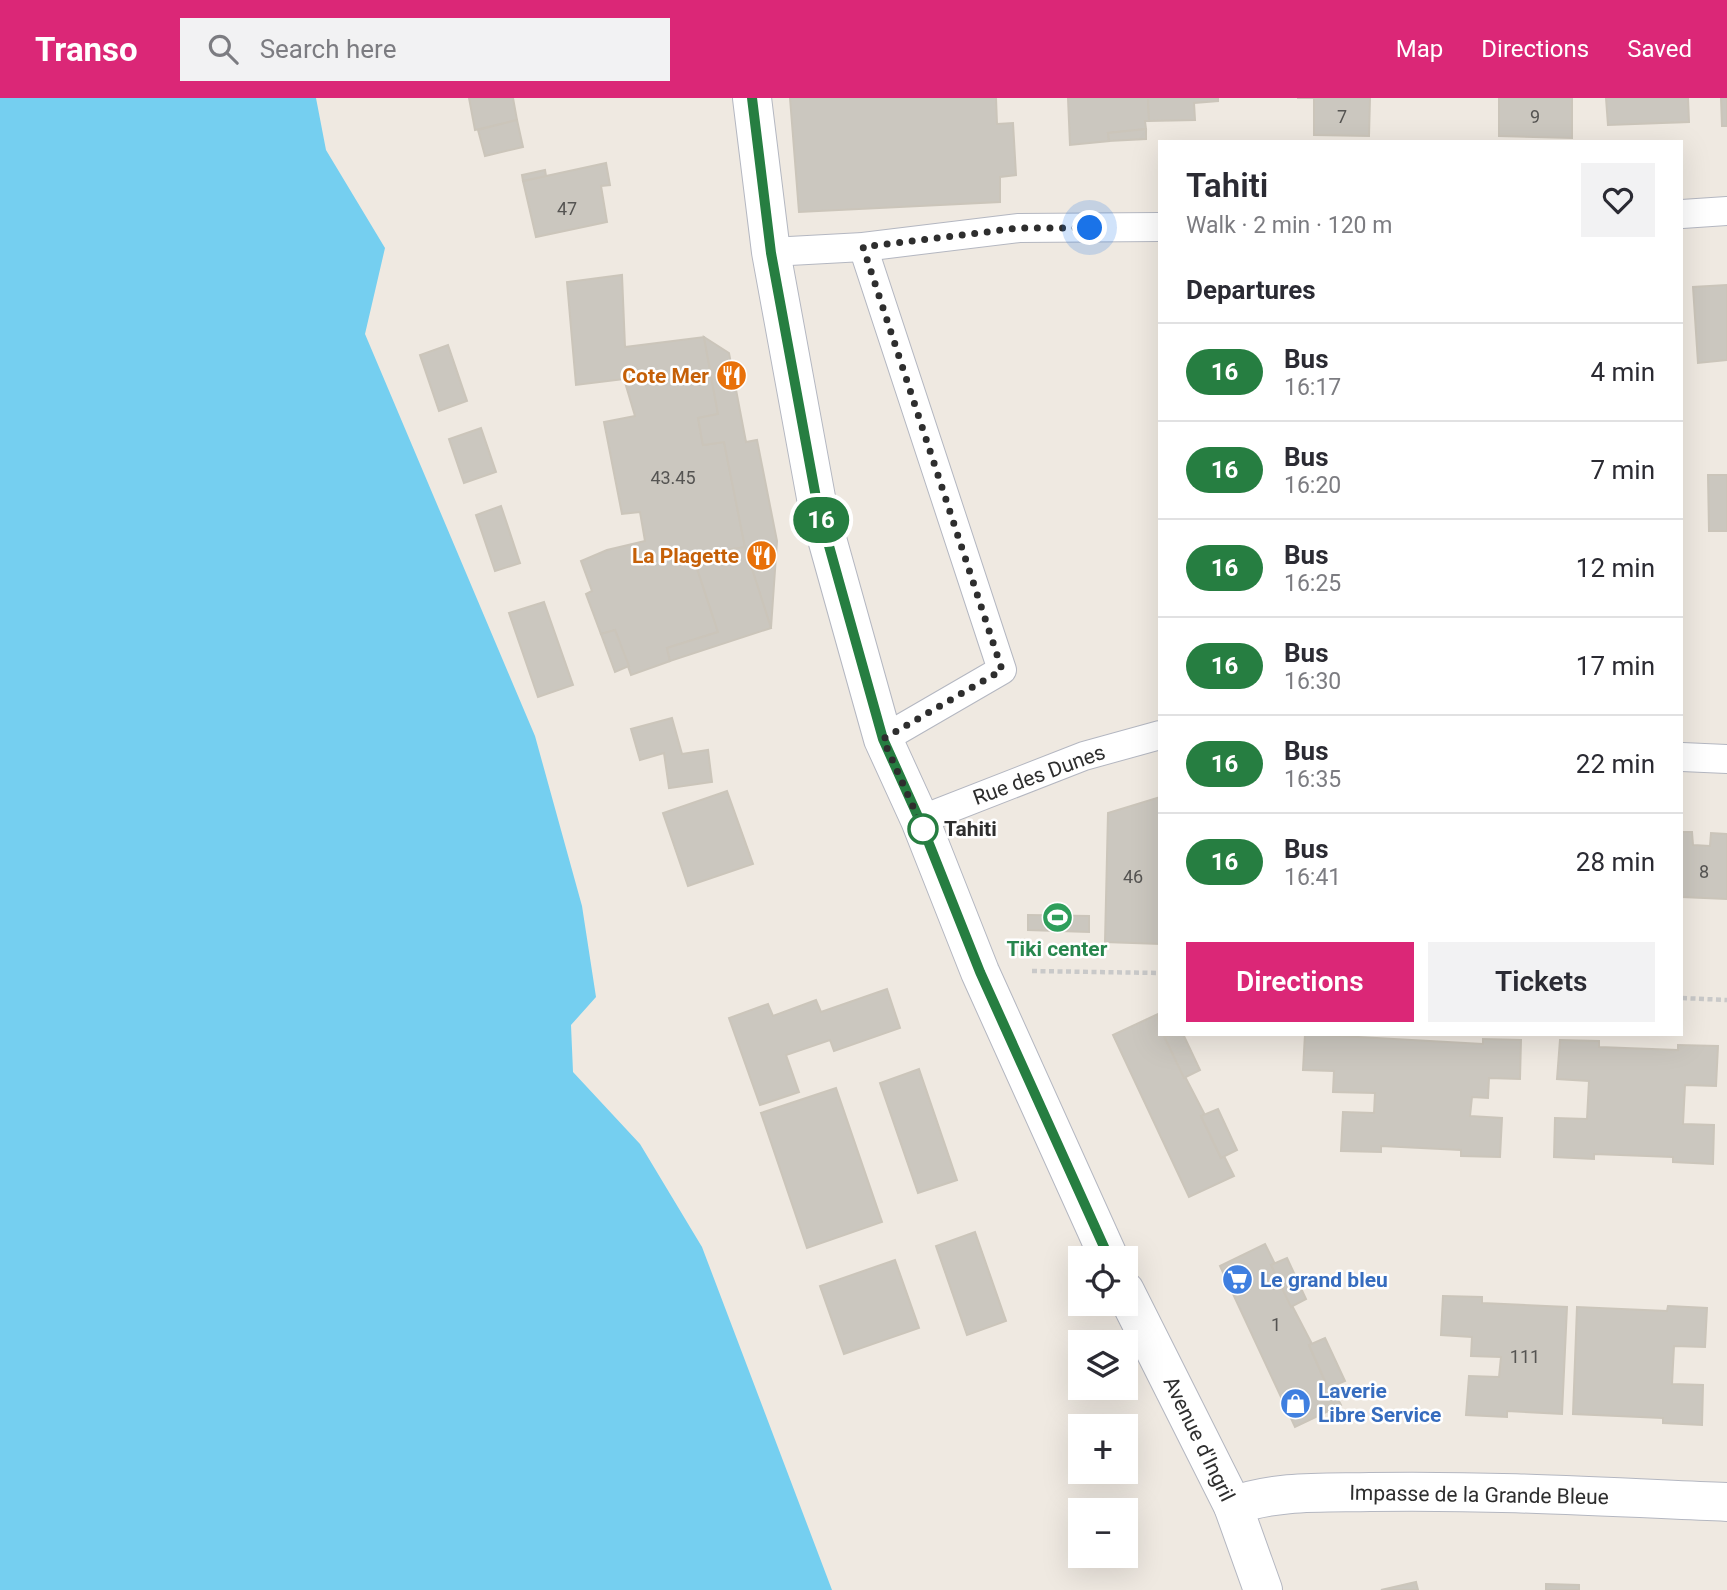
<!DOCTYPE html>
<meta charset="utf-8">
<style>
body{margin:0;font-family:Roboto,sans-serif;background:#f2f2f3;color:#2b2b33;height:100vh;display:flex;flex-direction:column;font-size:26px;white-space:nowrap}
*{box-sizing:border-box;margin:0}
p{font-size:23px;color:#7c7c81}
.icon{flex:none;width:38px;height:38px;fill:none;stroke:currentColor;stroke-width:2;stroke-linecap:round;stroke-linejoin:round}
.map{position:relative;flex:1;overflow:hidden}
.side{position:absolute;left:1158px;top:42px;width:525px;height:896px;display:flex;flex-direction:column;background:#fff;border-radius:0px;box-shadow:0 7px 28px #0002}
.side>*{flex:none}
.badge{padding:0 14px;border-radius:23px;font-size:24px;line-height:46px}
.buttons{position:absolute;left:1068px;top:1148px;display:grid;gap:14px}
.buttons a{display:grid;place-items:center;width:70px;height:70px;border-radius:0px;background:#fff;box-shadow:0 7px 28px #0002;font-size:35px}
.you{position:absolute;width:35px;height:35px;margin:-18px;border:5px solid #fff;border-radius:50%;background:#1a73e8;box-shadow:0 0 0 10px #1a73e833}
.map>.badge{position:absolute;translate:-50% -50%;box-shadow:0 0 0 4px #fff}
h2{padding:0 28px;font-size:26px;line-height:63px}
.round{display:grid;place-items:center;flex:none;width:74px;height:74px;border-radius:0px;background:#f2f2f3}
.overview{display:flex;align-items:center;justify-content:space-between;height:119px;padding:0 28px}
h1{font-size:33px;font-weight:600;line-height:52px}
.primary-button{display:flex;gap:14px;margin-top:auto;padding:14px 28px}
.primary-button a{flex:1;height:80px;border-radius:0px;background:#db2777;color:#fff;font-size:28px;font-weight:600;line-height:80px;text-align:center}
.primary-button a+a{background:#f2f2f3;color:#2b2b33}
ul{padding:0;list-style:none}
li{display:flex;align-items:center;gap:21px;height:98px;padding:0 28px;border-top:2px solid #e1e1e2}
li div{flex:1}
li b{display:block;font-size:26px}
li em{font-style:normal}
li .badge{min-width:77px;font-weight:700;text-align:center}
header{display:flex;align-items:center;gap:42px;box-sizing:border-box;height:98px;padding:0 35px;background:#db2777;color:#fff}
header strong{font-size:33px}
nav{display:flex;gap:38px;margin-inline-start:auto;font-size:24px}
.search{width:490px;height:63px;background:#f2f2f3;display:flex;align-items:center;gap:18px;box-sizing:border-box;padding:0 24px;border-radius:0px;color:#7c7c81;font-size:26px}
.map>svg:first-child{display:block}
.water{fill:#75cff0}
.building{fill:#cbc7bf;stroke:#cbc5ba;stroke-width:2}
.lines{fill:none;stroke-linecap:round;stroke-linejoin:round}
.service-casing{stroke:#b4b7c1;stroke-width:30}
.minor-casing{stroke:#b4b7c1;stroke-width:40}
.path{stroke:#c9c9c9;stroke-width:4.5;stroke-dasharray:5 3.5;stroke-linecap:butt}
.service{stroke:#fff;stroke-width:28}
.minor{stroke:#fff;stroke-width:38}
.line-casing{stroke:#fff;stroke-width:16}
.line{stroke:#267e41;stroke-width:10}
.walk{stroke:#2e2e2e;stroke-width:7;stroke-dasharray:0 12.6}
.stop-dot{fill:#fff;stroke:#267e41;stroke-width:3.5}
.labels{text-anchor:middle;stroke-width:5;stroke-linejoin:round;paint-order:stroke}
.number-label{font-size:18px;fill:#555452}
.food-label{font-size:21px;font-weight:bold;fill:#c56008;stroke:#fff;text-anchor:end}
.street-label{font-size:21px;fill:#2e2e2e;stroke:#fff}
.stop-label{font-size:21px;font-weight:bold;fill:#2e2e2e;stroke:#fff;text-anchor:start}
.leisure-label{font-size:21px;font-weight:bold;fill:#27864d;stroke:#fff}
.shop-label{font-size:21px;font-weight:bold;fill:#366cbe;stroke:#fff;text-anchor:start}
</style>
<header>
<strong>Transo</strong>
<div class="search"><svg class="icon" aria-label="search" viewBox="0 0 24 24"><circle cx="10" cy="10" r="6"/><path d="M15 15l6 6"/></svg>Search here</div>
<nav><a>Map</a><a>Directions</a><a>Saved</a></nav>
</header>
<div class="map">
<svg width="1727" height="1492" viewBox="0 0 1727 1492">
<rect width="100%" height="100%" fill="#efe9e1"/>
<polygon class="water" points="0,0 316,0 326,52 385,150 365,236 535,638 582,808 596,899 571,927 573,974 640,1046 702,1149 832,1492 0,1492"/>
<g class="building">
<polygon points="469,0 513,0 517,22 475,32"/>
<polygon points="790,0 996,0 997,26 1013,25 1016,77 1000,79 1000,104 799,114"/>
<polygon points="1068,0 1148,0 1149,23 1145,23 1146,31 1108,35 1109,43 1070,47"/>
<polygon points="1148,0 1218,0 1218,3 1194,5 1195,22 1149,23"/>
<polygon points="1297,0 1370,0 1369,38 1314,37 1314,0"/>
<polygon points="1499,0 1572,0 1572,40 1499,38"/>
<polygon points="1606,0 1688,0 1689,24 1608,27"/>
<polygon points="1721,0 1727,0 1727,28 1722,28"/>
<polygon points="517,22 523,49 485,58 478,32"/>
<polygon points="1146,31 1146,41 1109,43 1108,35"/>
<polygon points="606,65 610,87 601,88 607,124 536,139 523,83"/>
<polygon points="545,72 546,78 523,83 522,77"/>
<polygon points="622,177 625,249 704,239 718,316 698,320 703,347 724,344 745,449 693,458 718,534 667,550 670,563 631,577 615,532 601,536 586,496 592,493 581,463 607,452 645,443 640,414 622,416 604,324 635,318 624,281 576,287 567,184"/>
<polygon points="1727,187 1727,262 1698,265 1693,189"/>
<polygon points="704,239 729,255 746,344 757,342 777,443 771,530 745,449 724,344 703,347 698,320 718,316"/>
<polygon points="448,247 467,303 439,313 420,257"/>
<polygon points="481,330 496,374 464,385 449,341"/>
<polygon points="1708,377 1727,377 1727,433 1709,433"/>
<polygon points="501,408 520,465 495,473 476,417"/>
<polygon points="745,449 771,530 670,563 667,550 718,534 693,458"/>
<polygon points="544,504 573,587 538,599 509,515"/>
<polygon points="615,532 629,568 615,574 601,536"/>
<polygon points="672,620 682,656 708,652 712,684 669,690 664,655 640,662 631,631"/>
<polygon points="727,693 753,766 688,788 663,715"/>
<polygon points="1160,699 1160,846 1105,844 1108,715"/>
<polygon points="1682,734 1692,734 1693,747 1710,748 1711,735 1727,736 1727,801 1682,799"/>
<polygon points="1028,817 1089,818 1089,834 1028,832"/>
<polygon points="887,891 900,930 834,953 830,942 786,957 799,994 760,1007 729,920 768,906 773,918 816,902 821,914"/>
<polygon points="1158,916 1160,936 1168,936 1164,938 1205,1017 1201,1018 1221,1060 1224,1058 1234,1078 1189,1099 1113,937"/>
<polygon points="1183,936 1200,972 1184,980 1164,938"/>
<polygon points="1305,936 1483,946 1483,941 1521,942 1520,981 1489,980 1488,1000 1472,999 1470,1018 1502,1020 1500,1059 1461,1058 1461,1052 1381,1048 1381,1054 1341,1053 1343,1014 1374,1015 1375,995 1333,994 1334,973 1303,972"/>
<polygon points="1560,942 1599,943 1599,949 1678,952 1678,947 1718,948 1716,988 1685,987 1683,1026 1714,1027 1713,1066 1673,1064 1673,1059 1594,1056 1594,1061 1554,1059 1555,1020 1587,1021 1589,983 1557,981"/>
<polygon points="919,971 957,1082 918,1095 880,985"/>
<polygon points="836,990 882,1124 807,1150 761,1015"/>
<polygon points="1218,1011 1237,1052 1221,1060 1201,1018"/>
<polygon points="975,1134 1006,1223 967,1237 936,1148"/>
<polygon points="1265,1146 1275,1166 1271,1167 1312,1246 1309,1247 1328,1290 1331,1288 1341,1307 1295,1329 1220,1168"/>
<polygon points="1287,1160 1306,1201 1291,1209 1271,1167"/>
<polygon points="895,1162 919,1230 844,1256 820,1188"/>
<polygon points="1443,1198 1482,1199 1482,1205 1567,1209 1562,1316 1507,1313 1507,1319 1466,1317 1469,1278 1499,1279 1501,1259 1471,1258 1472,1239 1441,1237"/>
<polygon points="1668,1208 1707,1210 1705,1249 1674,1248 1672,1286 1703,1287 1702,1327 1663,1325 1663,1320 1573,1316 1577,1209 1667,1213"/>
<polygon points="1325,1240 1345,1283 1328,1290 1309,1247"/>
<polygon points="1416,1484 1418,1492 1381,1492"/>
<polygon points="1546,1486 1579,1487 1579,1492 1546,1492"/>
</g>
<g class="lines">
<defs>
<g id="service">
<polyline points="1682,116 1727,113"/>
<polyline points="863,149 1002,572 883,641"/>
<polyline points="771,154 863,149 1019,130 1160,129"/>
<polyline points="1682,659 1727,661"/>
<polyline points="920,722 1084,658 1160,637"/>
</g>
<g id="minor">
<polyline points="752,0 771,154 817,405 883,641 920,722 980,874 1109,1160"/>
<polyline points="1125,1193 1233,1408 1263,1492"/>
<path d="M1233 1408C1276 1392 1324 1395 1370 1394 1489 1392 1608 1399 1727 1404"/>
</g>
</defs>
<use href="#service" class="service-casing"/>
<use href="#minor" class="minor-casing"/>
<g class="path">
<polyline points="1032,873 1160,875"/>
<polyline points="1682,900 1727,902"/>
</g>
<use href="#service" class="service"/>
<use href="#minor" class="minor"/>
</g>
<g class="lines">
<defs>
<polyline id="line" points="752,0 771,155 817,405 883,641 920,723 980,874 1109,1160"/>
</defs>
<use href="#line" class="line-casing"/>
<use href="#line" class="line"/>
<polyline class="walk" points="923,731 883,641 1002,572 863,149 1019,130 1090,130"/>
</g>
<defs>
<symbol id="restaurant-disc" viewBox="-11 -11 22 22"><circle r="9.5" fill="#e8710a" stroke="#fff"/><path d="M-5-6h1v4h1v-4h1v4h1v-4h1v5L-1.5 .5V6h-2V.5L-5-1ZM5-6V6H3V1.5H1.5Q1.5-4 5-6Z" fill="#fff"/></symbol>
<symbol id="stadium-disc" viewBox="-11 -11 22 22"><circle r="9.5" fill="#2e9e5b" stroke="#fff"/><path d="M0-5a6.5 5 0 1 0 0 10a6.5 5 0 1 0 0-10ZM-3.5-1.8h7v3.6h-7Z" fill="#fff"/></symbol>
<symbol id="supermarket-disc" viewBox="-11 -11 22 22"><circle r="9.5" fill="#3f7fe0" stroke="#fff"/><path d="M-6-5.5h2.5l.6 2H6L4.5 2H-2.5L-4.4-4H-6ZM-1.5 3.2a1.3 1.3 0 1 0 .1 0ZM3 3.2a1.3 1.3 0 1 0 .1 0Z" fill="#fff"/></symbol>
<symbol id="shop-disc" viewBox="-11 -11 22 22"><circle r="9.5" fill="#3f7fe0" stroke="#fff"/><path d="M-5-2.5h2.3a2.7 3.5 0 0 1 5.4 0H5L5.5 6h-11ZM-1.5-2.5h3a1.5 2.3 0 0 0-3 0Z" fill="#fff"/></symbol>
</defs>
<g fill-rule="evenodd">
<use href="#restaurant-disc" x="714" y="260" width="35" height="35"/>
<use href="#restaurant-disc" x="744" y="440" width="35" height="35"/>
<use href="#stadium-disc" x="1040" y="802" width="35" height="35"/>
<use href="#supermarket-disc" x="1220" y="1164" width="35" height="35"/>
<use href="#shop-disc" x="1278" y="1288" width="35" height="35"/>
</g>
<circle class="stop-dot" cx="923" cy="731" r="14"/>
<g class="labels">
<g class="number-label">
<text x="1342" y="25">7</text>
<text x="1535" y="25">9</text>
<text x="567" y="117">47</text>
<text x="673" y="386">43.45</text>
<text x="1704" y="780">8</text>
<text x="1133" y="785">46</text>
<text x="1276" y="1233">1</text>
<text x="1525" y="1265">111</text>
</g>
<g class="food-label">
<text x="709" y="285">Cote Mer</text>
<text x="739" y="465">La Plagette</text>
</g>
<g class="street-label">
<text transform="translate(1039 677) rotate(-20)" y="7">Rue des Dunes</text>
<text transform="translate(1199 1341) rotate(64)" y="7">Avenue d'Ingril</text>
<text transform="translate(1479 1397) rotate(1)" y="7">Impasse de la Grande Bleue</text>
</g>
<g class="stop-label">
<text x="944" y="738">Tahiti</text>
</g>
<g class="leisure-label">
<text x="1057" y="858">Tiki center</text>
</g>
<g class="shop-label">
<text x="1260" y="1189">Le grand bleu</text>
<text x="1318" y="1300">Laverie<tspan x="1318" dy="24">Libre Service</tspan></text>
</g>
</g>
</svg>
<div class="buttons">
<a><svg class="icon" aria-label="locate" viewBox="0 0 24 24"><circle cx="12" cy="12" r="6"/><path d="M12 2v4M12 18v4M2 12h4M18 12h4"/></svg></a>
<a><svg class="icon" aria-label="layers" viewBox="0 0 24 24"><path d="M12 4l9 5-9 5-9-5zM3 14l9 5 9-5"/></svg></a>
<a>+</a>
<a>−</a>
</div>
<div class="you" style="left:1090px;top:130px"></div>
<b class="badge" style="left:821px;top:422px;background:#267e41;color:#fff">16</b>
<section class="side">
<div class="overview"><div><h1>Tahiti</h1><p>Walk · 2 min · 120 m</p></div><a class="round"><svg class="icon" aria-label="heart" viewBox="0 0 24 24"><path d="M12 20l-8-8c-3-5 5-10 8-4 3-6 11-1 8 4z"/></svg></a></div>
<h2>Departures</h2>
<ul>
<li><span class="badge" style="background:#267e41;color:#fff">16</span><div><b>Bus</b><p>16:17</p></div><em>4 min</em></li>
<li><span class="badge" style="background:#267e41;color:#fff">16</span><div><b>Bus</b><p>16:20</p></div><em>7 min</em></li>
<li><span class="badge" style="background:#267e41;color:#fff">16</span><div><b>Bus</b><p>16:25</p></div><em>12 min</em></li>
<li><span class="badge" style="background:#267e41;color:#fff">16</span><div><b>Bus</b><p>16:30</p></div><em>17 min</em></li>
<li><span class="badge" style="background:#267e41;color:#fff">16</span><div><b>Bus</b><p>16:35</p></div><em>22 min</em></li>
<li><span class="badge" style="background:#267e41;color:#fff">16</span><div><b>Bus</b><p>16:41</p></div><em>28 min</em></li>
</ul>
<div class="primary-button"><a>Directions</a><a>Tickets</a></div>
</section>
</div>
